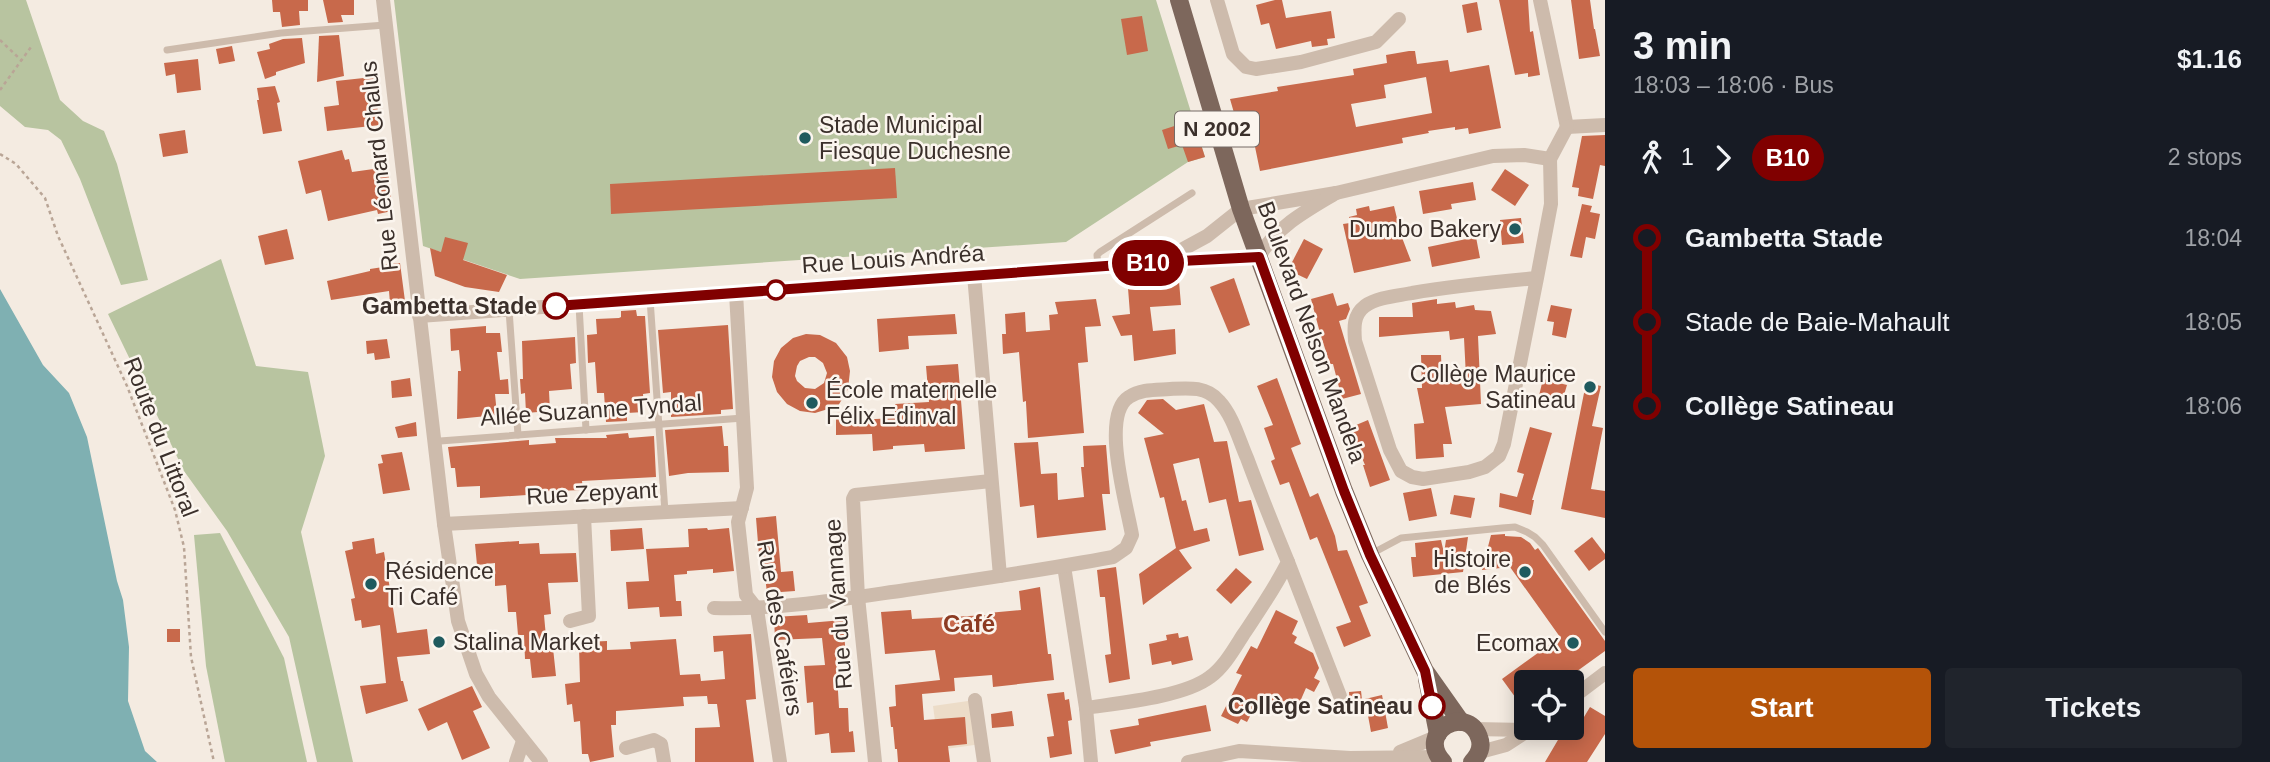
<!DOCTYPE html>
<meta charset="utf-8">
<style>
body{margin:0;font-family:Arial,sans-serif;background:#20242c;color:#f1f3f6;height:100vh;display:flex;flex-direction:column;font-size:26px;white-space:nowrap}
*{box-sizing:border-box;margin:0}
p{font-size:23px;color:#9ea1a6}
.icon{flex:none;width:38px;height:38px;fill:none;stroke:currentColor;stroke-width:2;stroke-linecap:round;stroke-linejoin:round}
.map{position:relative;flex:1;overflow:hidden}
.details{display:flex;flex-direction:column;background:#171b24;width:665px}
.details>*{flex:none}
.badge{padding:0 14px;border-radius:23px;font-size:24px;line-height:46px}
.tools{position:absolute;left:1514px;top:670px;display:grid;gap:14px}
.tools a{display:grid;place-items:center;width:70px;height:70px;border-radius:7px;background:#171b24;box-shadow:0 4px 18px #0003;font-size:35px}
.map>.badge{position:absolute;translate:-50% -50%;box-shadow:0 0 0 4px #fff}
.legs{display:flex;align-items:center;gap:10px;height:77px;padding:0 28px;font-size:23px}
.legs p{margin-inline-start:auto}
.overview{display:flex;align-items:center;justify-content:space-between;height:119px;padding:0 28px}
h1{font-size:38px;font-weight:700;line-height:52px}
.primary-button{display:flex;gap:14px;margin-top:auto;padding:14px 28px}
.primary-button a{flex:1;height:80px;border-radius:7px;background:#b45309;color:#fff;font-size:28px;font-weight:700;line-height:80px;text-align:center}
.primary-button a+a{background:#20242c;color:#f1f3f6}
ul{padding:0 28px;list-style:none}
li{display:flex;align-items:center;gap:24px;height:84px;font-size:26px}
li i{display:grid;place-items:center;width:10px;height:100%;margin:0 9px;background:currentColor}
li i::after{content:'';width:18px;height:18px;margin:-9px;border:5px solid;border-radius:50%;background:#171b24}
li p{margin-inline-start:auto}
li:first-child i{background:linear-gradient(#0000 50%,currentColor 0)}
li:last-child i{background:linear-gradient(currentColor 50%,#0000 0)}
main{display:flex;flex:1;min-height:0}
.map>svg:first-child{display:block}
.green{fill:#b8c4a0}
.plaza{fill:#ecdcc8}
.water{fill:#7fb0b2}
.building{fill:#c8694b;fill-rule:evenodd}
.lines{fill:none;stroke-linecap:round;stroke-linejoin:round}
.path{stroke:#b9a596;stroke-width:2.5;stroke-dasharray:3.5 3.5;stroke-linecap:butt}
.lane{stroke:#cdbbac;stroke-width:7}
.street{stroke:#cdbbac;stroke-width:14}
.primary{stroke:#7d675c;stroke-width:18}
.line-1-casing{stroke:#fff;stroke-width:16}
.line-1{stroke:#800000;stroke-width:10}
.poi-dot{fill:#1f5a5e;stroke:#fbf5ee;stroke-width:2.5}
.stop-1-dot{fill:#fff;stroke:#800000;stroke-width:3.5}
.labels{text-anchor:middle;stroke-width:5;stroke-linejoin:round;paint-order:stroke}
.shield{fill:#fbf5ee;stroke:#756b66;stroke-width:2}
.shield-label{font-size:21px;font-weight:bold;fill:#3b302b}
.poi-label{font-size:23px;fill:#3b302b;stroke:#fbf5ee;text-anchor:start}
.street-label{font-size:23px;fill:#3b302b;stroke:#fbf5ee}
.stop-label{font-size:23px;font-weight:bold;fill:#3b302b;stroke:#fbf5ee;text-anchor:end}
.neighbourhood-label{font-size:24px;font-weight:bold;fill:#8c3b22;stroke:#fbf5ee}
</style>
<main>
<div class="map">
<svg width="1605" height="762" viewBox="0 0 1605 762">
<rect width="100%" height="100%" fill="#f4ebe1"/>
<g class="green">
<polygon points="0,0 26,0 60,100 83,121 104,131 117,164 148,280 121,285 80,179 61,140 48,130 25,127 0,106"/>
<polygon points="394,0 1156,0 1205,157 1188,162 1066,242 520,279 423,246"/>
<polygon points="221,259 256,366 308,372 325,456 301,532 353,762 317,762 289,637 227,531 184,471 108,314"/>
<polygon points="220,533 284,658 307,762 225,762 206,666 194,535"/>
</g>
<polygon class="plaza" points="975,700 981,744 939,750 933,706"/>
<polygon class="water" points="0,289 43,365 69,393 87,437 117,581 123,600 129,647 128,701 145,751 157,762 0,762"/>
<g class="building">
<polygon points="272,0 308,0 308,11 299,11 300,25 282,27 280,12 273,12"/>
<polygon points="323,0 354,0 354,15 341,15 343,22 328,23"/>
<polygon points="1275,0 1282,0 1286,18 1331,11 1335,38 1327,39 1328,45 1312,47 1311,41 1276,49 1269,23 1261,25 1256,5"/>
<polygon points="1499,0 1528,0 1530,32 1533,31 1540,75 1528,77 1528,73 1515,75"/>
<polygon points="1571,0 1590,0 1594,29 1595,29 1600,56 1579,59"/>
<polygon points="1477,2 1482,30 1467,33 1462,5"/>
<polygon points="1142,16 1148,51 1127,55 1121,19"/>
<polygon points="339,35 344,76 317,82 319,36"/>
<polygon points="302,38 305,63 276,72 276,75 265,79 257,52 270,49 269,44 283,39"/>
<polygon points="232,46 235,61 219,64 216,49"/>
<path d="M1409 51H1415L1417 64 1448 60 1450 72 1489 65 1501 128 1469 134 1468 128 1455 130V127L1428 131 1429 133 1402 138 1403 143 1260 171 1254 142 1243 144 1230 99 1278 91 1277 87 1354 75 1353 69 1387 63 1386 55ZM1426 77 1432 113 1356 127 1351 104 1386 98 1384 85Z"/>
<polygon points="198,59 201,90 177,93 175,74 166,76 164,63"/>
<polygon points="373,77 380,125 327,131 324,107 339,105 336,81"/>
<polygon points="275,86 280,102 277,103 282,131 263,134 257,100 259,100 257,88"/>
<polygon points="1193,120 1205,157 1188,162 1182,145 1168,149 1162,130"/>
<polygon points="185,130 188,153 163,157 159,134"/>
<polygon points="1605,135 1605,166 1600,165 1593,199 1578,196 1579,188 1572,187 1582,136"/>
<polygon points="342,150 345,160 349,159 352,172 388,167 392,211 378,214 377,210 328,221 321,190 306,194 298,161"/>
<polygon points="895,168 897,198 611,214 610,184"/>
<polygon points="1505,169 1529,185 1515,206 1491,190"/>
<polygon points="1473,182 1476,200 1451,204 1452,209 1423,214 1419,191"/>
<polygon points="1582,204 1592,206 1590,212 1600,214 1595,239 1586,237 1582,258 1570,256"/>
<polygon points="1369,206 1370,211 1394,206 1401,235 1411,261 1354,273 1343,224 1350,223 1349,217 1357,215 1356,209"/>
<polygon points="1521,218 1524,243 1502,245 1500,220"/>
<polygon points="287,229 294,259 265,265 258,236"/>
<polygon points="445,237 468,243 463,260 507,275 499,292 465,287 435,276 430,248 441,252"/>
<polygon points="1476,237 1480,258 1432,267 1428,247"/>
<polygon points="1304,239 1323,249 1307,279 1288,270"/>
<polygon points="400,263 405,301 390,303 389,291 331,300 327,281 370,271 370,269 383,267 382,265"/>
<polygon points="1234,278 1250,325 1229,333 1210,287"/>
<polygon points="1179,281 1181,305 1150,307 1153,331 1175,329 1176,354 1134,361 1132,335 1121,336 1112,316 1130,314 1128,288 1155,286 1155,283"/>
<polygon points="1333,293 1337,306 1348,303 1350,309 1346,319 1339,321 1361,394 1342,399 1333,364 1330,364 1320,333 1311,299"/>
<polygon points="1096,299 1101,326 1085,327 1088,362 1078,363 1084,433 1028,438 1026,403 1026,401 1023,402 1019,352 1003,354 1002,334 1006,334 1005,314 1025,312 1026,332 1050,330 1049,315 1058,314 1055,302"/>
<polygon points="1437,299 1437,304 1455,302 1456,308 1474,305 1475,310 1491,311 1496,334 1478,336 1481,404 1445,407 1452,444 1443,444 1444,457 1416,459 1414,424 1424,423 1417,388 1422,388 1421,355 1441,355 1442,379 1466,377 1464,338 1450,340 1449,331 1379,337 1379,317 1413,317 1412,303"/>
<polygon points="1551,305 1572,309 1566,338 1552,335 1554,322 1547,321"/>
<polygon points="636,310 637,316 645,316 650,393 643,394 644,412 627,413 627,421 606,422 604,393 597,393 595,362 588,363 587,335 597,334 596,319 619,318 621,317 621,311"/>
<polygon points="955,314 957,334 908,336 909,349 879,352 877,319"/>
<polygon points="728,325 733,409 721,410 721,414 671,417 671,392 663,393 658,330"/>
<polygon points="486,326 486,333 500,333 502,352 497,352 500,380 508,379 509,394 495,394 497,415 457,419 458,371 461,371 459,350 451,351 450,329"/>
<path d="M806 334 820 335 836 343 847 357 850 371 848 389 838 406 815 413 800 411 787 404 777 392 772 377 774 361 781 348 793 338ZM809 357H815L823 363 827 373 824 383 815 389 805 388 797 381 795 376 797 366 800 361Z"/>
<polygon points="575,337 576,363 570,364 572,389 549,391 550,411 526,413 525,393 521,394 520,379 523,379 522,341"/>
<polygon points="387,339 390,358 375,360 374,353 367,354 366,341"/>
<polygon points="958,364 965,449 925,452 924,444 893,446 893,449 873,451 872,434 836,435 836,413 856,412 856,420 895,418 895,404 929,402 926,366"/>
<polygon points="410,378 412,396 392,398 391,381"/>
<polygon points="1277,378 1301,444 1291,448 1310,497 1318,493 1335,536 1338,551 1347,550 1368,603 1359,606 1371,636 1344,647 1336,627 1351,622 1317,537 1310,540 1289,482 1280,485 1271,461 1275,459 1264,428 1273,425 1257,386"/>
<polygon points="1543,379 1567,385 1561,405 1538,400"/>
<polygon points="1586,383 1601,386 1592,426 1603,428 1591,489 1605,491 1605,518 1561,509"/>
<polygon points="1163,399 1176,410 1204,404 1214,442 1227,441 1239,502 1251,500 1264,550 1239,556 1226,499 1209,503 1199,458 1173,464 1182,501 1186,500 1194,531 1207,528 1210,541 1179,550 1192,568 1143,605 1139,574 1176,548 1164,497 1160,498 1144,438 1164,434 1138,413 1147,400"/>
<polygon points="1368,420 1390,480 1370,487 1363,465 1365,465 1349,428"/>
<polygon points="416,422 417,436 398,438 395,427"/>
<polygon points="722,426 724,446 728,446 729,472 688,473 669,476 665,430"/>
<polygon points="1530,427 1552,433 1532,500 1534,500 1531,515 1499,507 1500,493 1517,497 1524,474 1517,472"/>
<polygon points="628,433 629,438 654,436 656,477 582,481 583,490 527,492 527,495 480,498 480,486 457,487 455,468 451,468 448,447 529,440 529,445 556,443 555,438 607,438 606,435"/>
<polygon points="1038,442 1041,474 1057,473 1058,500 1084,497 1081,467 1084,467 1083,446 1106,445 1110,494 1102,494 1106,530 1037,538 1034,505 1020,507 1014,443"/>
<polygon points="402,452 410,490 383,494 378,464 383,463 381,455"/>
<polygon points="1431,488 1437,516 1409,521 1403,493"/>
<polygon points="1454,495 1475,498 1471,518 1450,514"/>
<polygon points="776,516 781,572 793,571 795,591 767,593 764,568 760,568 756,518"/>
<polygon points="642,528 644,549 611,551 610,530"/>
<polygon points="707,528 708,530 729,528 734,571 713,573 713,569 687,571 687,574 674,575 676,601 681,601 682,616 660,617 659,607 628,609 626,582 649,581 646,549 689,547 688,529"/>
<polygon points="1505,534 1505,536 1521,537 1530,543 1535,550 1538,548 1605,641 1605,651 1562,682 1526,682 1526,712 1502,679 1560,637 1510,567 1482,570 1491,535"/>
<polygon points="1468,537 1463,572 1413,577 1411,557 1416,557 1415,543 1441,540 1444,553 1446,540"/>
<polygon points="1592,537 1605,554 1605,559 1589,571 1574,551"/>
<polygon points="374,538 376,554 384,552 397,633 427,629 430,654 397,657 401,681 403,681 408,701 366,714 360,686 386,683 380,625 362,628 361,620 355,621 351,599 355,598 345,551 353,549 352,542"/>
<polygon points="519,541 519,544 539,543 540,554 576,553 578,582 548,583 551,614 544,615 547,648 553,648 556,676 532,678 530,659 525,659 524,635 518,635 516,612 508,612 506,585 495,586 495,563 477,565 475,544"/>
<polygon points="1116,567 1130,679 1109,683 1105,655 1111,654 1105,597 1100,597 1097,570"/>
<polygon points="1236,568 1252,582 1231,604 1216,590"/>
<polygon points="1040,587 1048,654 1051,654 1054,680 993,687 992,675 954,678 955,691 922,694 924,720 965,717 967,744 948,746 950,762 898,762 897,749 895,749 893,727 891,727 889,707 896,706 895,685 940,680 935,650 885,654 881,612 911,610 912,619 988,615 988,613 1021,610 1019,591"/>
<polygon points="1276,610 1298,621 1292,634 1297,637 1294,643 1313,653 1319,668 1314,678 1320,681 1314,692 1306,688 1295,713 1258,701 1247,722 1241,719 1238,724 1221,716 1242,675 1236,673 1251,646 1257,649"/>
<polygon points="807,615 808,623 843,620 846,657 836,658 839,708 848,708 849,732 853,731 855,752 831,753 829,733 815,735 813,702 807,703 804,666 825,665 822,638 775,640 774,617"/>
<rect x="167" y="629" width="13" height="13"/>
<polygon points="1178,633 1179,638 1188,636 1193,660 1172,665 1171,661 1152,665 1149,644 1167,640 1166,635"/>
<polygon points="751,634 756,699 746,700 754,762 695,762 695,728 720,727 717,704 708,704 707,696 683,697 684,706 616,711 616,725 611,725 614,757 590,762 588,754 582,754 580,721 574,722 572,704 567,705 565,684 580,682 579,647 586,647 586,642 607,641 607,650 631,649 630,642 676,639 680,675 700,674 701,681 725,679 723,651 714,652 713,636"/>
<polygon points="472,686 482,707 473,711 490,748 462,760 447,722 428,731 418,709"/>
<polygon points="1361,691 1363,708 1350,710 1349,692"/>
<polygon points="1064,692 1065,700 1069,699 1072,720 1068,721 1072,754 1050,758 1047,737 1054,736 1047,694"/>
<polygon points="1382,695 1388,728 1371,732 1365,699"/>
<polygon points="1206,705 1211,731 1150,742 1151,746 1115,754 1110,730 1139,725 1138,719"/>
<polygon points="1590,707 1605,716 1605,734 1587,762 1545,762 1565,728 1572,728 1572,723 1578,727"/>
<polygon points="1012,711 1014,726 992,728 991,714"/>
</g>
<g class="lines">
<g class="path">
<polyline points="0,40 22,61"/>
<polyline points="0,90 31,47"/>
<polyline points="0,154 16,164 45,198 58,236 127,386 175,510 184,547 191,657 214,762"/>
</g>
<g class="lane">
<polyline points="167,50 281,33 385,25"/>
<polyline points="1098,266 1097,255 1100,252 1192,193"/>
<polyline points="650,299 665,512"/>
<polyline points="579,305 586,430"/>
<polyline points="509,310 518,435"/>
<polyline points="440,441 743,418"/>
<polyline points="1371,554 1401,538 1502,528 1515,527 1527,532 1535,537 1543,545 1605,632"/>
</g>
<g class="street">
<polyline points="383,0 444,524 458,621 476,674 489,697 541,762"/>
<polyline points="1217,0 1233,54 1246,67 1256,69 1301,62 1376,42 1399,19"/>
<polyline points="1540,0 1567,127"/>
<polyline points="1567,127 1605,125"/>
<polyline points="1550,159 1567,127"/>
<polyline points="1163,260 1207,236 1241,209 1336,193 1493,156 1524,155 1550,159"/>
<polyline points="974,275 1000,576"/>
<path d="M1537 278 1504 444 1499 456 1485 467 1469 472 1423 479 1412 477 1401 471 1390 450 1355 341C1354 328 1353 315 1365 306 1378 297 1397 296 1412 293 1453 286 1494 282 1537 278L1551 204 1550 159"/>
<polyline points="736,293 747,488 738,522 746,595 757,609 780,762"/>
<path d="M419 316 1161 262 1259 257C1275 227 1308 210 1336 193"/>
<polyline points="444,524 742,508"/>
<polyline points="1288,562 1340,696"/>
<polyline points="1064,566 1086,708 1091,762"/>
<path d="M714 608C779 610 843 599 906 590 975 580 1044 570 1113 557L1126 548 1132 535C1127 505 1100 415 1129 397 1141 389 1156 390 1170 389 1188 388 1206 386 1219 401 1233 416 1239 440 1247 458 1260 493 1274 528 1288 562 1275 588 1259 611 1243 635 1234 649 1224 667 1210 677 1184 697 1119 703 1086 708"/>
<polyline points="570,621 589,616 584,516"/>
<polyline points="1572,698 1605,673"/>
<polyline points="975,700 984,762"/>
<polyline points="1474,729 1528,730"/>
<polyline points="626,748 654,740 661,744 664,762"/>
<polyline points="1400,752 1436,737"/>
<polyline points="1480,752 1506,745 1532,728"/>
<polyline points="516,762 523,741"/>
<polyline points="875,762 858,597 853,499 855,495 991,481"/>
<polyline points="1188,762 1239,751 1350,758 1439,757"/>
</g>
<g class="primary">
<polyline points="1179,0 1241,209 1344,491 1370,555 1425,671 1461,722"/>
<polyline points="1427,679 1438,734"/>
<path d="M1443 762C1415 732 1467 703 1479 737 1483 747 1479 755 1472 762"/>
</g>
</g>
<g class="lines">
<defs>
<polyline id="line-1" points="556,306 1161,262 1259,257 1344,491 1370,555 1425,671 1432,706"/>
</defs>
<use href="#line-1" class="line-1-casing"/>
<use href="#line-1" class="line-1"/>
</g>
<g class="poi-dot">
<circle cx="805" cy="138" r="7"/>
<circle cx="1515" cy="229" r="7"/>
<circle cx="1590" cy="387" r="7"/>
<circle cx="812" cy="403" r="7"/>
<circle cx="1525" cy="572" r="7"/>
<circle cx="371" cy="584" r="7"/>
<circle cx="439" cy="642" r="7"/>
<circle cx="1573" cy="643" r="7"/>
</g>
<g class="stop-1-dot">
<circle cx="776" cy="290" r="9"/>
<circle cx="556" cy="306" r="12"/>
<circle cx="1432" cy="706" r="12"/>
</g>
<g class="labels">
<rect class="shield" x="1175" y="111.5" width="84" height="35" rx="5"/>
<g class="shield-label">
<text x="1217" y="136">N 2002</text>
</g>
<g class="poi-label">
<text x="819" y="133">Stade Municipal<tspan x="819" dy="26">Fiesque Duchesne</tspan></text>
<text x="1501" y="237" text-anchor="end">Dumbo Bakery</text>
<text x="1576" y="382" text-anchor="end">Collège Maurice<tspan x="1576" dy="26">Satineau</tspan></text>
<text x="826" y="398">École maternelle<tspan x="826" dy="26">Félix Edinval</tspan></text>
<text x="1511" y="567" text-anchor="end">Histoire<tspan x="1511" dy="26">de Blés</tspan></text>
<text x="385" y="579">Résidence<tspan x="385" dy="26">Ti Café</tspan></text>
<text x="453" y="650">Stalina Market</text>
<text x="1559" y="651" text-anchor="end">Ecomax</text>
</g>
<g class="street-label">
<text transform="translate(379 166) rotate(-96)" y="8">Rue Léonard Chalus</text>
<text transform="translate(893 259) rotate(-4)" y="8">Rue Louis Andréa</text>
<text transform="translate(1312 332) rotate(70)" y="8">Boulevard Nelson Mandela</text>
<text transform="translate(591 410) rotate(-4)" y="8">Allée Suzanne Tyndal</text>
<text transform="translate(161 437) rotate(69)" y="8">Route du Littoral</text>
<text transform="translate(592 493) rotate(-3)" y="8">Rue Zepyant</text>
<text transform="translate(838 604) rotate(-94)" y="8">Rue du Vannage</text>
<text transform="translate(780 628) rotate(80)" y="8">Rue des Caféiers</text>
</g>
<g class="stop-label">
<text x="537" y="314">Gambetta Stade</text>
<text x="1413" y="714">Collège Satineau</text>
</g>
<g class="neighbourhood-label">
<text x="969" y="632">Café</text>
</g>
</g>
</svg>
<div class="tools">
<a><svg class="icon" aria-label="locate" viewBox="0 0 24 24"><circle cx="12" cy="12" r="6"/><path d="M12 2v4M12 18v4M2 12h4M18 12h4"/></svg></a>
</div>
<b class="badge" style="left:1148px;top:263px;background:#800000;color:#fff">B10</b>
</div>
<section class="details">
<div class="overview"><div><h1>3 min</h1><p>18:03 – 18:06 · Bus</p></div><b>$1.16</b></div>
<div class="legs"><svg class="icon" aria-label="walk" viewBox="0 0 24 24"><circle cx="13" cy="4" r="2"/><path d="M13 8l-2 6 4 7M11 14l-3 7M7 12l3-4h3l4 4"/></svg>1<svg class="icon" aria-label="forward" viewBox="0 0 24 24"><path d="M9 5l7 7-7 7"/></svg><b class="badge" style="background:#800000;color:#fff">B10</b><p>2 stops</p></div>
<ul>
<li><i style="color:#800000"></i><b>Gambetta Stade</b><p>18:04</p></li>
<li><i style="color:#800000"></i><span>Stade de Baie-Mahault</span><p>18:05</p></li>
<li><i style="color:#800000"></i><b>Collège Satineau</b><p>18:06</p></li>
</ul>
<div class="primary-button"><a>Start</a><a>Tickets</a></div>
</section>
</main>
